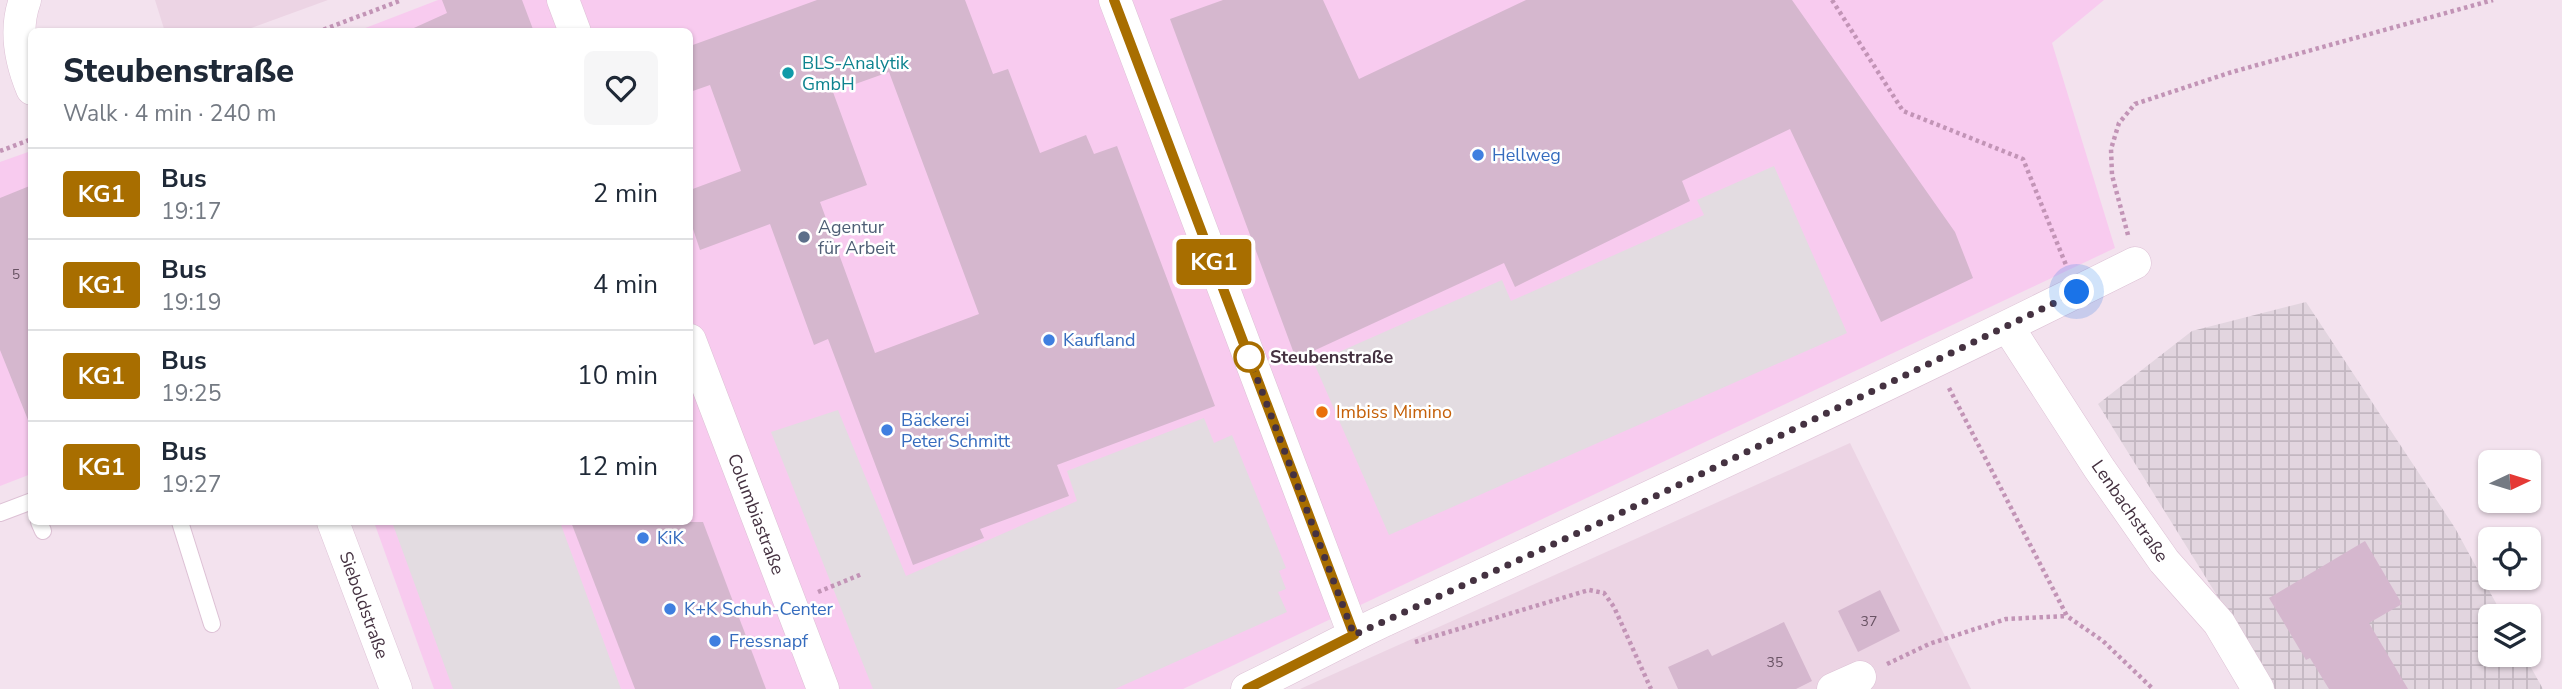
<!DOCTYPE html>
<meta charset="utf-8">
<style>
body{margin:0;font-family:"Nunito Sans",sans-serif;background:#f6f6f7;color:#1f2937;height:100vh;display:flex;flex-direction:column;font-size:26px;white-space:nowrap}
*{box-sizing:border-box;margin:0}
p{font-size:23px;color:#747a83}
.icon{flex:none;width:38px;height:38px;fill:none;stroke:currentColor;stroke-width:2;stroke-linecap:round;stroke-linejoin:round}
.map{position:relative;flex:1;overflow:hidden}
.details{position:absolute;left:28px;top:28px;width:665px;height:497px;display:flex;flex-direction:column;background:#fff;border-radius:10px;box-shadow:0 2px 5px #0004}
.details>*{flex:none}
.badge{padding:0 14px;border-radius:5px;font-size:24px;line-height:46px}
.needle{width:46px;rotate:86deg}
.fabs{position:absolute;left:2478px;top:450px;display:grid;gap:14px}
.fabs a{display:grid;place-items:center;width:63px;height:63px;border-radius:10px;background:#fff;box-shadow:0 2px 5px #0004;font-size:35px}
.you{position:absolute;width:35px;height:35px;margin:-18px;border:5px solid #fff;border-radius:50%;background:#1a73e8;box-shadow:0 0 0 10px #1a73e833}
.map>.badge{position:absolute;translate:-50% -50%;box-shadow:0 0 0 4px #fff}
.round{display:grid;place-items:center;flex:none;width:74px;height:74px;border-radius:10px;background:#f6f6f7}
.overview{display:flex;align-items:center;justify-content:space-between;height:119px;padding:0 35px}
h1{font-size:33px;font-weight:800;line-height:52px}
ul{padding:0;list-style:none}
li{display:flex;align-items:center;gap:21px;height:91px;padding:0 35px;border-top:2px solid #e0e1e3}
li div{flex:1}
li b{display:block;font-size:26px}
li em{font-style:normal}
li .badge{min-width:77px;font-weight:700;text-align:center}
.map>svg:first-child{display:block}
.residential{fill:#ecd4e4}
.commercial{fill:#f8cbef}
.industrial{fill:url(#industrial-grid)}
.parking{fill:#e3dce1}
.building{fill:#d5b7ce;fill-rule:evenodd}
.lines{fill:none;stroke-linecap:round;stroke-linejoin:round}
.service-casing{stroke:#ddc1d5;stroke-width:18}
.minor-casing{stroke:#ddc1d5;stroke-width:33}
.path{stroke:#c294b6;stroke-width:4.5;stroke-dasharray:3.5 3.5;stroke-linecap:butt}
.service{stroke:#fff;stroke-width:16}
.minor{stroke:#fff;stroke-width:32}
.line-casing{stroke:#fff;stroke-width:16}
.line{stroke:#a86e00;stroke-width:10}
.walk{stroke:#453241;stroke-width:7;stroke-dasharray:0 12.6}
.culture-dot{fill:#0f9aa8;stroke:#fff;stroke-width:2.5}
.shop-dot{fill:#3f7fe0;stroke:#fff;stroke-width:2.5}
.service-dot{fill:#5c6f8a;stroke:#fff;stroke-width:2.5}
.stop-dot{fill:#fff;stroke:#a86e00;stroke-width:3.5}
.food-dot{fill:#e8710a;stroke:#fff;stroke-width:2.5}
.labels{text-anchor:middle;stroke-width:5;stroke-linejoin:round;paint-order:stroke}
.number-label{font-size:14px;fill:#695364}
.culture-label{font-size:18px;fill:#0d838f;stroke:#fff;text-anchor:start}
.shop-label{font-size:18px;fill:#366cbe;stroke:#fff;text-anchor:start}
.service-label{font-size:18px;fill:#4e5e75;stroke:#fff;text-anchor:start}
.stop-label{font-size:18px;font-weight:bold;fill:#453241;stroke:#fff;text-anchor:start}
.food-label{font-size:18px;fill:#c56008;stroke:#fff;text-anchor:start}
.street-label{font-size:18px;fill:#453241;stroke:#fff}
</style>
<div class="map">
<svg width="2562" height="689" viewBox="0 0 2562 689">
<defs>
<pattern id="industrial-grid" width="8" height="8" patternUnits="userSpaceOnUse" patternTransform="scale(1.75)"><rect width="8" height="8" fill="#e2d5df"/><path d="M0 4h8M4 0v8" fill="none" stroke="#c3b7c1"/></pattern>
</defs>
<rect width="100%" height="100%" fill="#f3e2ee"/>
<g class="residential">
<polygon points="155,0 328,0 243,31 165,32"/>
<polygon points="1850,443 1971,689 1300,689"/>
</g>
<g class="commercial">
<polygon points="438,0 2104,0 2052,43 2115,248 1183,689 434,689 374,522 690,522 690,32 355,32"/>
<polygon points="31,151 31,474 0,486 0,162"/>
</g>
<polygon class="industrial" points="2306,302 2455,528 2503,616 2490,616 2490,654 2524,655 2543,689 2275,689 2098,404 2192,331"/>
<g class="parking">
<polygon points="1774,166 1847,333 1389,535 1314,363 1502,280 1511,301 1704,215 1697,200"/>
<polygon points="838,410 906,576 1077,501 1067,471 1204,418 1214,443 1232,435 1286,568 1279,571 1286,589 1278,592 1287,612 1115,689 873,689 771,432"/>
<polygon points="392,522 560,522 621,689 453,689"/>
</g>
<g class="building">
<polygon points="442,0 522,0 534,32 405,32 447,13"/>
<path d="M817 0H965L993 74 1008 69 1040 153 1086 135 1094 154 1117 146 1215 406 1057 465 1069 496 980 529 984 538 913 565 828 339 814 345 770 224 700 250 690 220V190L741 171 710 85 690 92V46ZM889 72 979 314 875 353 820 202 867 185 833 92Z"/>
<polygon points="1223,0 1323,0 1359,79 1526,0 1792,0 1955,232 1973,278 1881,322 1790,129 1682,181 1690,201 1515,287 1504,263 1296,359 1170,19"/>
<polygon points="32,185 32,425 30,425 0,350 0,198"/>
<polygon points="571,522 703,522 766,689 635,689"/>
<polygon points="2365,541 2402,604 2369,623 2408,689 2329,689 2310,658 2306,660 2269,598"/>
<polygon points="1880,590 1900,631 1858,652 1838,611"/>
<polygon points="1784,622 1812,681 1796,689 1678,689 1668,667 1708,649 1712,656"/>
</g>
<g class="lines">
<defs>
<g id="service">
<polyline points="0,513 32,501"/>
<polyline points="39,522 43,531"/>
<polyline points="180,522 212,624"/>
</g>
<g id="minor">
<path d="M25 0C14 30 20 60 32 89"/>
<polyline points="563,0 575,32"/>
<polyline points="1115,0 1354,635"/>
<polyline points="2008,327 2099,468 2164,561 2219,623 2258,689"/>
<polyline points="690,340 823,689"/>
<polyline points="333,522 396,689"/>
<path d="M1247 689C1291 668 1335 644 1379 623 1633 505 1885 388 2135 263"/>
<polyline points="1833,689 1860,677"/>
</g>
</defs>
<use href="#service" class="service-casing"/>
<use href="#minor" class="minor-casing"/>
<g class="path">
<polyline points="1832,0 1903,111 2023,159 2066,265"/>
<polyline points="317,32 402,0"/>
<polyline points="0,151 32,139"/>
<polyline points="2128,235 2112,175 2111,149 2119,123 2135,104 2232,72 2493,0"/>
<polyline points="1949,388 2067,616 2103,641 2153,689"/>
<polyline points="818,592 862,574"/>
<polyline points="1415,642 1589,590 1604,593 1614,607 1651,689"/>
<polyline points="1887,664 1929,644 2006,619 2067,616"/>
</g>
<use href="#service" class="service"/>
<use href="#minor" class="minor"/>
</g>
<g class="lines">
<defs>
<polyline id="line" points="1114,0 1354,635 1247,689"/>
</defs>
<use href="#line" class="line-casing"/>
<use href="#line" class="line"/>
<polyline class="walk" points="1249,357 1354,635 1602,522 2077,292"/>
</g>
<circle class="culture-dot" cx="788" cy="73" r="7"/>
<g class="shop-dot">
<circle cx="1478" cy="155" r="7"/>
<circle cx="1049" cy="340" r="7"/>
<circle cx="887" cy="430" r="7"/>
<circle cx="643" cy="538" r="7"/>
<circle cx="670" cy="609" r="7"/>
<circle cx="715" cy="641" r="7"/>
</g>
<circle class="service-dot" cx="804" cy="237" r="7"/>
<circle class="stop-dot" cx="1249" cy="357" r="14"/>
<circle class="food-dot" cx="1322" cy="412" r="7"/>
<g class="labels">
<g class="number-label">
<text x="16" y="279">5</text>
<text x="1869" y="626">37</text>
<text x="1775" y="667">35</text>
</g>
<g class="culture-label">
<text x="802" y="69">BLS-Analytik<tspan x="802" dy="21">GmbH</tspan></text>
</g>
<g class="shop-label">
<text x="1492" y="161">Hellweg</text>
<text x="1063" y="346">Kaufland</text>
<text x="901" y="426">Bäckerei<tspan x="901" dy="21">Peter Schmitt</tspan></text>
<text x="657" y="544">KiK</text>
<text x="684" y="615">K+K Schuh-Center</text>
<text x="729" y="647">Fressnapf</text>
</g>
<g class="service-label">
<text x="818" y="233">Agentur<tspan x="818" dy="21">für Arbeit</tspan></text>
</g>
<g class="stop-label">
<text x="1270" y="363">Steubenstraße</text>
</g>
<g class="food-label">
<text x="1336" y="418">Imbiss Mimino</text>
</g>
<g class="street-label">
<text transform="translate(2130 511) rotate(55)" y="6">Lenbachstraße</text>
<text transform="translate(756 514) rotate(69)" y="6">Columbiastraße</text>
<text transform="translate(364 605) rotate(70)" y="6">Sieboldstraße</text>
</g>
</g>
</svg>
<div class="fabs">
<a><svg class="needle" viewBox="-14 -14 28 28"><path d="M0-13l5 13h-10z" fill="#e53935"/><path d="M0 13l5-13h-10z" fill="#747a83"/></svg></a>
<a><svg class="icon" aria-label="locate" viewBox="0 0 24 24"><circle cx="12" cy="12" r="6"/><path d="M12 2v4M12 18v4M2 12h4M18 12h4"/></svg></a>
<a><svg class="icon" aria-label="layers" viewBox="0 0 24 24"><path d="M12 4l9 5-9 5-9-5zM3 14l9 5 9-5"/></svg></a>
</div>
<div class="you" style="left:2077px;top:292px"></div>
<b class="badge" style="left:1214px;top:262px;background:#a86e00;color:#fff">KG1</b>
<section class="details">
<div class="overview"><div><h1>Steubenstraße</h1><p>Walk · 4 min · 240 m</p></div><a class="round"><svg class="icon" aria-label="heart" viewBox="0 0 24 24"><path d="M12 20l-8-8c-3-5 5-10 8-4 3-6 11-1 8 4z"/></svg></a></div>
<ul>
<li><span class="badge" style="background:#a86e00;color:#fff">KG1</span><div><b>Bus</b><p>19:17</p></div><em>2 min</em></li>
<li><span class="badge" style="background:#a86e00;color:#fff">KG1</span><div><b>Bus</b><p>19:19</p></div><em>4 min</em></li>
<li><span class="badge" style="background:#a86e00;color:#fff">KG1</span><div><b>Bus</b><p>19:25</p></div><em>10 min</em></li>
<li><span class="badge" style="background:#a86e00;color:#fff">KG1</span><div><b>Bus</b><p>19:27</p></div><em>12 min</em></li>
</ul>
</section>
</div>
